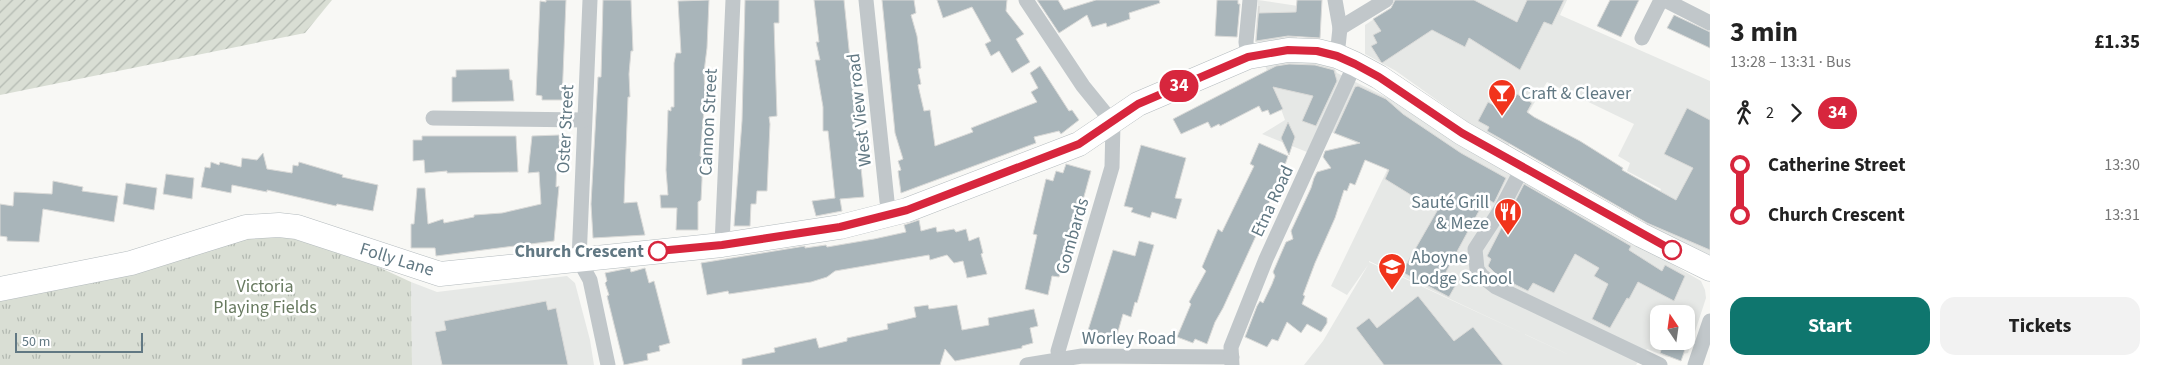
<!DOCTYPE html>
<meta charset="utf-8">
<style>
body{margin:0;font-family:"Source Sans 3",sans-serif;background:#f2f2f2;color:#222;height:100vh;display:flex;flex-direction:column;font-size:19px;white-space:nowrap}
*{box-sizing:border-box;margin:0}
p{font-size:16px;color:#767676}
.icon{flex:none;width:28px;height:28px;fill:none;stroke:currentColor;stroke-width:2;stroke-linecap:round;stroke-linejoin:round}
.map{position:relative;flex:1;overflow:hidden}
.side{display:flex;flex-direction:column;background:#fff;width:450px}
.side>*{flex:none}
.badge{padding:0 10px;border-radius:16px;font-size:18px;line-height:32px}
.needle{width:32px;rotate:347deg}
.fabs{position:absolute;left:1650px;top:305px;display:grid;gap:10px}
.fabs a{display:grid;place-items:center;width:45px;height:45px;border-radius:10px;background:#fff;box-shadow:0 2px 8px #0003;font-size:25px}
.scale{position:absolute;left:15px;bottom:12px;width:128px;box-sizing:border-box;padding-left:5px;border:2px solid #617883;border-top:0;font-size:14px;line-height:18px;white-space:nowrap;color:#617883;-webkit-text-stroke:4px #fff;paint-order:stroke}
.map>.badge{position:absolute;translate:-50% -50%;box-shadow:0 0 0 2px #fff}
.legs{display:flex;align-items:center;gap:8px;height:55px;padding:0 20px;font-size:16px}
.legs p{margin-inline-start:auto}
.overview{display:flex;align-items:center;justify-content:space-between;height:85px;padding:0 20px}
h1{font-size:28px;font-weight:700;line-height:38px}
.button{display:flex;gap:10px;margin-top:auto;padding:10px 20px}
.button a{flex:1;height:58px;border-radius:15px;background:#0f766e;color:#fff;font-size:20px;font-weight:700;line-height:58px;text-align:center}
.button a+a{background:#f2f2f2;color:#222}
ul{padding:0 20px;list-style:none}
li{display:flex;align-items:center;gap:18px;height:50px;font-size:19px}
li i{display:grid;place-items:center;width:8px;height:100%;margin:0 6px;background:currentColor}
li i::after{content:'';width:12px;height:12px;margin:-6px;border:4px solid;border-radius:50%;background:#fff}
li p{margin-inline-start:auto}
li:first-child i{background:linear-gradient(#0000 50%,currentColor 0)}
li:last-child i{background:linear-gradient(currentColor 50%,#0000 0)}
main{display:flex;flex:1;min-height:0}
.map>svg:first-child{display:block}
.built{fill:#e6e8e6;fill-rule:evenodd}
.park{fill:url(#park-tufts)}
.garden{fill:url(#garden-furrows)}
.building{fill:#a9b5ba;stroke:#dadad8}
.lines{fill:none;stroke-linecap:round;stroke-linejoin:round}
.primary-casing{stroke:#b4bbbe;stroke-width:25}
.minor{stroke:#c1c7ca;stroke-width:15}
.primary{stroke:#fff;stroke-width:24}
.line-1-casing{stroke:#fff;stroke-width:11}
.line-1{stroke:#d7263d;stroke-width:8}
.stop-1-dot{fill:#fff;stroke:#d7263d;stroke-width:2.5}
.labels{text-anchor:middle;stroke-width:5;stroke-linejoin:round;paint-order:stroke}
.poi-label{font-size:18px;fill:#617883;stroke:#fff;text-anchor:start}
.street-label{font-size:18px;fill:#617883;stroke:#fff}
.stop-label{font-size:18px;font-weight:bold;fill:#617883;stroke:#fff;text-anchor:end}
.park-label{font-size:18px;fill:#687a60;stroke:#fff}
</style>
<main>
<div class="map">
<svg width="1710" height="365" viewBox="0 0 1710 365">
<defs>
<pattern id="park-tufts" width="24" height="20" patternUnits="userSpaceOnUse" patternTransform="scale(1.25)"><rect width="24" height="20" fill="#d9ded4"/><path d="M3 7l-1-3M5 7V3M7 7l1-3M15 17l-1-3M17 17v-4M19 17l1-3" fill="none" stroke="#b3b9b1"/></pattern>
<pattern id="garden-furrows" width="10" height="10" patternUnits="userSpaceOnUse" patternTransform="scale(1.25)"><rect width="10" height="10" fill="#d9ded4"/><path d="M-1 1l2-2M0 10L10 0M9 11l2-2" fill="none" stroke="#b3b9b1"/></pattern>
</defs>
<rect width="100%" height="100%" fill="#f8f8f5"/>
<g class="built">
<polygon points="1258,0 1298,6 1297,42 1255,42"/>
<polygon points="1403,0 1567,0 1560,15 1710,81 1710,255 1643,225 1661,189 1627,171 1630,163 1618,156 1634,124 1547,82 1508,146 1469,123 1396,71 1365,54 1365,25"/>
<path d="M1277 61H1319L1335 69 1337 73 1427 117 1580 211 1701 281 1705 290 1706 298 1688 353 1667 357 1647 349 1636 365H1304L1323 341 1368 265 1347 295 1331 286 1393 158 1319 127 1307 152 1262 134 1285 120 1265 65ZM1369 261 1531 337 1576 358 1369 262ZM1659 314H1686V341H1659Z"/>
<polygon points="567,276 575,283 590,340 594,365 412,365 411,282 437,292"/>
</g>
<polygon class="park" points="296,229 411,282 412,365 0,365 0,288 125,259"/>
<polygon class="garden" points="0,0 332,0 305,33 0,95"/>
<g class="building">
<polygon points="546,0 566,0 562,100 542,100 542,96 536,95 540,1 546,2"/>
<polygon points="603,0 631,0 633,51 631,51 629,74 630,97 628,97 624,203 637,202 645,235 593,238 591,204 598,77 601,77"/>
<polygon points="709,0 707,48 704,72 705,98 700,156 702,157 702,180 701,200 698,202 698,230 676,230 677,208 661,208 660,195 668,195 666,170 668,110 671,111 671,107 674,107 674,63 676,53 681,53 678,1"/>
<polygon points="745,0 779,0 779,23 774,23 777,116 769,117 770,124 767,191 757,191 756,204 751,204 750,226 734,226 742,121"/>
<polygon points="814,0 844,0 864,197 840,199 842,211 816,216 812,201 835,198 828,131 823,131 823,107 815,60 820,60 816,42 819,42"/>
<polygon points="882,0 914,0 916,13 911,15 917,36 921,68 918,69 921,84 918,85 924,111 930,110 935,146 973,132 971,128 1037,102 1031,92 1038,88 1030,73 1040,66 1069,111 1072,110 1079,120 1061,134 1059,131 1034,137 1036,143 901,193 898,171 901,170 898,161 903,159 895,133"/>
<polygon points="937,0 1007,0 1006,11 1024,34 1016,39 1030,62 1012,73 999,51 991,56 985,44 991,41 972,7 943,18"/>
<polygon points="1037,0 1058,0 1064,10 1096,0 1159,0 1160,3 1129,13 1130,19 1107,27 1106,23 1092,27 1087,15 1059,33"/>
<polygon points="1217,0 1238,0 1238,4 1240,4 1237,37 1215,36"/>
<polygon points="1297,0 1322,0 1320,38 1288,36 1256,41 1259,6 1259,13 1296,12"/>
<polygon points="1395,0 1474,0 1517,22 1527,0 1564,0 1552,25 1544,22 1520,70 1469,38 1465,47 1432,30 1382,63 1381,62 1371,46 1377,43 1373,35 1381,31 1373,19 1391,8"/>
<polygon points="1610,0 1639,0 1621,37 1597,26"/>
<polygon points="1674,15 1710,32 1710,48 1667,28"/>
<polygon points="1289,64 1315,65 1334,70 1337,81 1316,126 1302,121 1313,96 1273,87 1283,109 1270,115 1268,110 1262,112 1259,106 1220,126 1219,124 1211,128 1208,122 1181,134 1173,119 1276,66"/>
<polygon points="509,69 510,80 512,80 514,101 452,102 452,77 456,77 456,70"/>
<polygon points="1358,86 1386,99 1403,114 1461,153 1506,178 1494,203 1486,198 1446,272 1459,279 1449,297 1402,272 1437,211 1385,179 1389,170 1365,160 1355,185 1350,183 1347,191 1344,190 1335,218 1315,263 1303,295 1305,296 1302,304 1327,318 1327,323 1321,332 1307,324 1301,333 1287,322 1278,341 1272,339 1267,347 1245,337 1257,306 1260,301 1263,303 1272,284 1275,276 1273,272 1286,242 1293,239 1291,231 1311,188 1314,178 1317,172 1331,168 1323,157 1325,151 1360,143 1334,133 1355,87"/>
<polygon points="1517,94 1532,103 1527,112 1534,117 1580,141 1623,168 1622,170 1676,200 1693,168 1664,154 1687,108 1710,120 1710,250 1647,223 1510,144 1487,131 1489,127 1478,121 1488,102 1501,109 1502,107 1508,110"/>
<polygon points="1288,122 1295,137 1289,155 1281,138"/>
<polygon points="559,135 560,159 557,160 556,187 559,186 554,241 436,256 435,248 411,248 411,224 414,224 417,188 425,188 428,224 443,219 444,223 474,217 474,215 502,213 541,204 539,172 528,173 532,136"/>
<polygon points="422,136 516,136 518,172 447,173 447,171 425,173 424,160 413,161 413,140 422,140"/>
<polygon points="1259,143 1288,156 1281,177 1282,179 1270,200 1265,215 1258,220 1260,227 1223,308 1215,322 1207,344 1195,339 1193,343 1177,337 1191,304 1189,302 1206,271 1202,267 1218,229 1222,232 1254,166 1250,164"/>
<polygon points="1141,145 1186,158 1175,198 1182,199 1176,219 1152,212 1150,218 1131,212 1133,208 1124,206"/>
<polygon points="263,153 267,169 292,173 293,165 298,166 299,162 343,175 342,177 378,185 373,211 337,204 336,206 267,190 267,192 232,185 231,193 201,187 205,167 210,168 211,162 219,165 220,162 241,167 242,158 257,160"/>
<polygon points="1066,164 1091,171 1064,269 1061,269 1059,277 1052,276 1048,295 1025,289 1037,235 1033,234 1046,179 1053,181 1056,171 1063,173"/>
<polygon points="166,174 194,178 192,199 163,194"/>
<polygon points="53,181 83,187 82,191 118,196 114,222 43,209 39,242 7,241 7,237 0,236 0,204 13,206 14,192 52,194"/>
<polygon points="126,183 157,188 154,210 123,204"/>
<polygon points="1524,184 1631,246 1629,250 1662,271 1665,265 1685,276 1674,301 1638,282 1629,299 1627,298 1610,328 1592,319 1608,284 1594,276 1599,268 1575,254 1554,293 1533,283 1528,291 1498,276 1488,266 1491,259 1487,256"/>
<polygon points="919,220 921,231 936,227 937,232 954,229 956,232 966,229 969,241 979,237 983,253 981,254 987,274 967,278 963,261 954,263 947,255 930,260 929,255 835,271 827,277 811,282 729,294 728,291 707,295 701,263 805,246 805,248 826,245 827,247 874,239 906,232 904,225"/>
<polygon points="1139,241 1154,245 1137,303 1135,302 1131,317 1123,314 1115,342 1096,343 1085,340 1113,250 1135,256"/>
<polygon points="630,268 631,272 645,268 649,283 654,281 670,343 659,346 660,351 647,354 648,360 624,365 607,296 609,295 605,283 607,281 605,273"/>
<polygon points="1418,296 1454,341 1473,327 1503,365 1384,365 1356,328 1369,318 1377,328"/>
<polygon points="546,301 548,310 556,308 568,365 442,365 435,332 446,330 444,321"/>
<polygon points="928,305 929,309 957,305 962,330 989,325 988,318 1034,309 1038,326 1030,328 1033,343 1022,346 1022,348 955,361 945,349 940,365 742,365 742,359 775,352 774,348 816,338 819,348 847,341 847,338 888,329 887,324 916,317 914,307"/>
<polygon points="1664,341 1688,341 1681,361 1660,353"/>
</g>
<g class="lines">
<defs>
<polyline id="primary" points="0,289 131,263 246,227 279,225 297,227 440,274 722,245 840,227 907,210 1079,144 1138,104 1248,57 1288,50 1317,51 1337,56 1355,64 1379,77 1462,133 1641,235 1710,269"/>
</defs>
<use href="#primary" class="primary-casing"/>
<g class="minor">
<polyline points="590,0 579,260 590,280 608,365"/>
<polyline points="866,0 887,201 890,216"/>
<polyline points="1026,0 1083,86 1113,123 1112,167 1058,351 1060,358"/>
<polyline points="1335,0 1340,28 1337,56"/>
<polyline points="1665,0 1710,23"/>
<polyline points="1340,28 1386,0"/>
<polyline points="1642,38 1661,0"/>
<polyline points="1248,57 1246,42 1250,0"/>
<polyline points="433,118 584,120"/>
<polyline points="1523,167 1501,209 1475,249 1477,269 1482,276 1496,287 1660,365"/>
<polyline points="722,245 733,0"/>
<polyline points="1027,365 1082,356 1232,357"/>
<polyline points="1232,365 1231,347 1266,259 1355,64"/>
<polyline points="1695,365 1710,321"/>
</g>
<use href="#primary" class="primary"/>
</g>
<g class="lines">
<defs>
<polyline id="line-1" points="658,251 722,245 840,227 907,210 1079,144 1138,104 1248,57 1288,50 1317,51 1337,56 1355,64 1379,77 1462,133 1672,250"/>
</defs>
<use href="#line-1" class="line-1-casing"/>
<use href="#line-1" class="line-1"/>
</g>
<defs>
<symbol id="bar-pin" viewBox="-11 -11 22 30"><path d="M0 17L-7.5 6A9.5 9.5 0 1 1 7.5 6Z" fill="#f1341c" stroke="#fff"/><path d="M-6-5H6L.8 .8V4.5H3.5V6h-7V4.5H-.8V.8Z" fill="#fff"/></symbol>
<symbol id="restaurant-pin" viewBox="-11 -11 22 30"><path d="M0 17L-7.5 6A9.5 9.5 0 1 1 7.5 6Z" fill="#f1341c" stroke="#fff"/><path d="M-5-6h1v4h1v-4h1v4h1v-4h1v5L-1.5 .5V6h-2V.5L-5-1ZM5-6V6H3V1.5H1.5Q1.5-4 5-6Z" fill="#fff"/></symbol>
<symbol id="school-pin" viewBox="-11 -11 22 30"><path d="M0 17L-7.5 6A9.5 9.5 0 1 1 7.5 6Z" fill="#f1341c" stroke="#fff"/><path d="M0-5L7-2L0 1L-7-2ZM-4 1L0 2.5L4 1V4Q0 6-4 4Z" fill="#fff"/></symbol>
</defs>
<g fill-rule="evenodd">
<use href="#bar-pin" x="1486" y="77" width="32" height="43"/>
<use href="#restaurant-pin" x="1492" y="196" width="32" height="43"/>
<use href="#school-pin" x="1376" y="251" width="32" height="43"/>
</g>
<g class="stop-1-dot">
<circle cx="1672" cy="250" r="9"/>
<circle cx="658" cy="251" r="9"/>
</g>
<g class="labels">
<g class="poi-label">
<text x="1521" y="99">Craft &amp; Cleaver</text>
<text x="1489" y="208" text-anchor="end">Sauté Grill<tspan x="1489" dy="21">&amp; Meze</tspan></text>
<text x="1411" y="263">Aboyne<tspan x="1411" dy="21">Lodge School</tspan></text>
</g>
<g class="street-label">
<text transform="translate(859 110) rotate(-96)" y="6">West View road</text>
<text transform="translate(708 122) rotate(-87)" y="6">Cannon Street</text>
<text transform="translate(565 129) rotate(-87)" y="6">Oster Street</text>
<text transform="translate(1272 201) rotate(-65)" y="6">Etna Road</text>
<text transform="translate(1072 236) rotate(-74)" y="6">Gombards</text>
<text transform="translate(397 259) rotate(17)" y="6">Folly Lane</text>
<text x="1129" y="344">Worley Road</text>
</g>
<g class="stop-label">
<text x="644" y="257">Church Crescent</text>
</g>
<g class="park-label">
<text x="265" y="292">Victoria<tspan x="265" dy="21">Playing Fields</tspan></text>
</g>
</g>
</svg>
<div class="fabs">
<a><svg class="needle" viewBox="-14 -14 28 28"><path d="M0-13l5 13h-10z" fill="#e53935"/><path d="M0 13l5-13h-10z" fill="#767676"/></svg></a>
</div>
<div class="scale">50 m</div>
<b class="badge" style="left:1179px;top:86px;background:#d7263d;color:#fff">34</b>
</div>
<section class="side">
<div class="overview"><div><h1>3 min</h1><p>13:28 – 13:31 · Bus</p></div><b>£1.35</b></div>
<div class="legs"><svg class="icon" aria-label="walk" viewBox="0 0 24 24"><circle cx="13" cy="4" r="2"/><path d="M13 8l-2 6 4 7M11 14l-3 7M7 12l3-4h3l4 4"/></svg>2<svg class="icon" aria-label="forward" viewBox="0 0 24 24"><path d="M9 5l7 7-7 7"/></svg><b class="badge" style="background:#d7263d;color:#fff">34</b></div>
<ul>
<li><i style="color:#d7263d"></i><b>Catherine Street</b><p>13:30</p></li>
<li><i style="color:#d7263d"></i><b>Church Crescent</b><p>13:31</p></li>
</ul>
<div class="button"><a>Start</a><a>Tickets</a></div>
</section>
</main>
